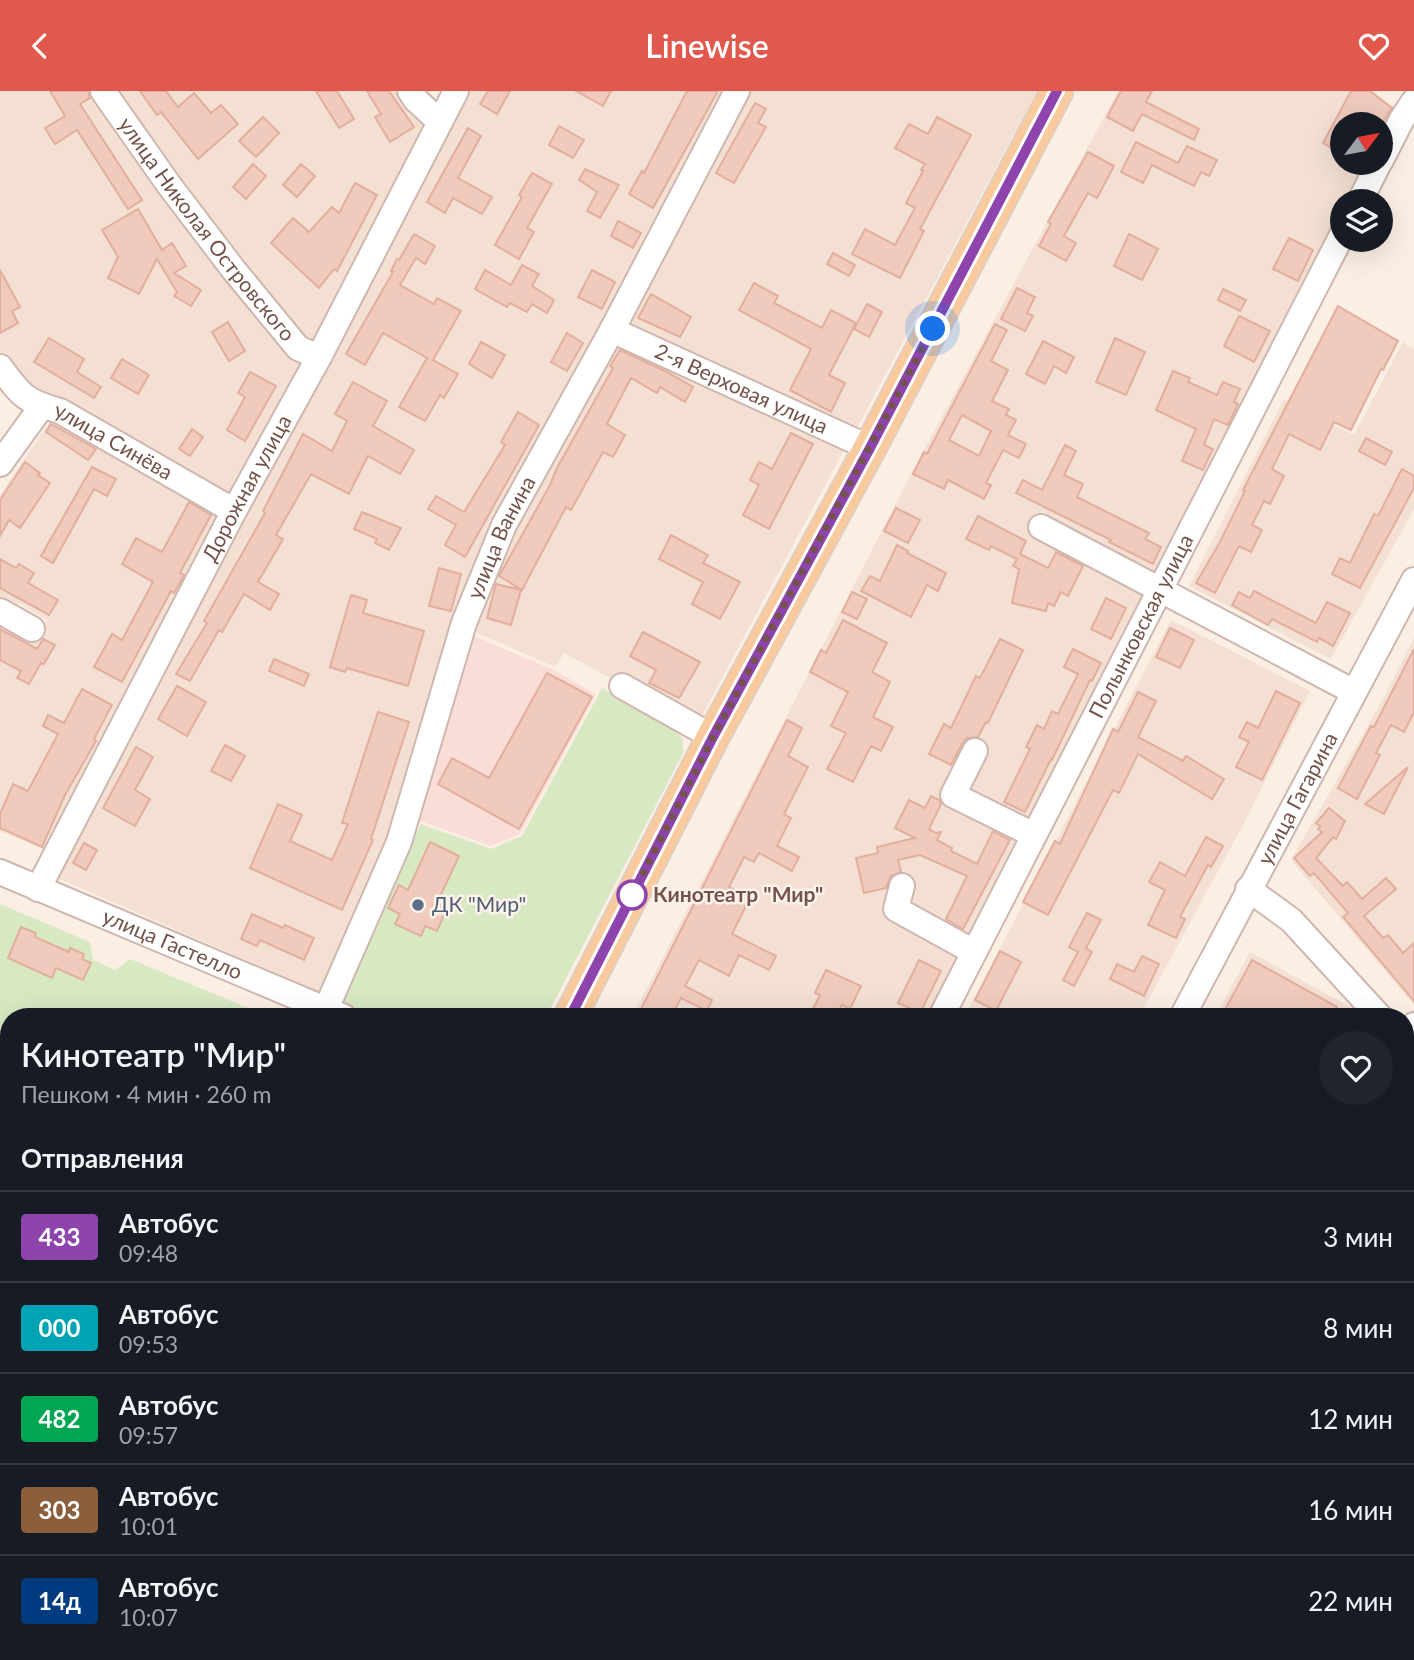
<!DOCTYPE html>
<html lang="ru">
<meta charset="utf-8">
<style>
body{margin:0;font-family:Lato,sans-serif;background:#20242c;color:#f1f3f6;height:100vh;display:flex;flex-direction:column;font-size:26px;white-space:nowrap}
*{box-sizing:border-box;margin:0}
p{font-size:23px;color:#9ea1a6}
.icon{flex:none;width:38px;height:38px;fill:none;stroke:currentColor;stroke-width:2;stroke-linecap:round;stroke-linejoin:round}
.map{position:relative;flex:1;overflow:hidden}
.details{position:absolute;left:0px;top:917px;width:1414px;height:653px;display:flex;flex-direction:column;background:#171b24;border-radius:28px 28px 0 0;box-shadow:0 7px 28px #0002}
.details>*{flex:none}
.badge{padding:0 14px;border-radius:5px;font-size:24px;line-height:46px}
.needle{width:46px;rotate:58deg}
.controls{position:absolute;left:1330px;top:21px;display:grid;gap:14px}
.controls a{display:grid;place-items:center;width:63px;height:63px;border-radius:50%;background:#171b24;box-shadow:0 7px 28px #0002;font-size:35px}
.you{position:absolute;width:35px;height:35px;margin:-18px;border:5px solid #fff;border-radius:50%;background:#1a73e8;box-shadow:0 0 0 10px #1a73e833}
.map>.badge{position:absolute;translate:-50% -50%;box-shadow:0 0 0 4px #fff}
h2{padding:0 21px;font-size:26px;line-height:63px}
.round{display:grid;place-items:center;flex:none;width:74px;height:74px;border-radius:37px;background:#20242c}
.overview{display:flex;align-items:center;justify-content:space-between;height:119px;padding:0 21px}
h1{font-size:33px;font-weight:600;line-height:52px}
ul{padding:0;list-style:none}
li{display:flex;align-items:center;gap:21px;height:91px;padding:0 21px;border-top:2px solid #363941}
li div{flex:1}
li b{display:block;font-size:26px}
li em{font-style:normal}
li .badge{min-width:77px;font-weight:700;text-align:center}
header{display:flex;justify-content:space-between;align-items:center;height:91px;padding:0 21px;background:#e1594d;color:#fff;font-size:32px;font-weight:600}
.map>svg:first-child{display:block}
.residential{fill:#f3e0d3}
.commercial{fill:#fbddd8}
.education{fill:#ece1f8}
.green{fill:#d7e8c3}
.building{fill:#f0cabc;stroke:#e2ae9d;stroke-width:2;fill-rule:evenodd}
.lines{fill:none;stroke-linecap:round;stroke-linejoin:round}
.minor-casing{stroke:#ceb7ae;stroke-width:28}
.major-casing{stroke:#d8cfcc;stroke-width:35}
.minor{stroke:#fff;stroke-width:24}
.major{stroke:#f8ca9e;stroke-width:32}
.line-casing{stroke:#fff;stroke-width:16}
.line{stroke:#8e44ad;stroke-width:10}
.walk{stroke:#73534a;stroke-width:7;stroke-dasharray:0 12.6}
.stop-dot{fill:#fff;stroke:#8e44ad;stroke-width:3.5}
.service-dot{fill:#5c6f8a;stroke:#fef3ea;stroke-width:2.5}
.labels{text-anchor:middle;stroke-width:5;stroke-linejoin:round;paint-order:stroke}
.street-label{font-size:21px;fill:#73534a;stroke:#fef3ea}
.stop-label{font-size:21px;font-weight:bold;fill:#73534a;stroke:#fef3ea;text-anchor:start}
.service-label{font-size:21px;fill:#4e5e75;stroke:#fef3ea;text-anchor:start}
</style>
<header><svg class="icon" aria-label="back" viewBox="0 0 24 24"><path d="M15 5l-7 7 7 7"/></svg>Linewise<svg class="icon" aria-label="heart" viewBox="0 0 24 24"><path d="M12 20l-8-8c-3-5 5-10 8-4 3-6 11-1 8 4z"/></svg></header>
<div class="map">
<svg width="1414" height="1569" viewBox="0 0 1414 1569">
<rect width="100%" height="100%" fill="#fbefe4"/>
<g class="residential">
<polygon points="0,0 92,0 294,262 303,278 297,298 228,406 29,300 9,279 0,263"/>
<polygon points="110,0 403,0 431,37 323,242 312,248 295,241"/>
<polygon points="466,0 735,0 531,374 391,747 320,901 55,786"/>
<polygon points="745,0 1037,0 857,337 850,338 625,236"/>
<polygon points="1118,0 1372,0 1398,20 1381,55 1381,33 1342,33 1342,72 1372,72 1353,110 1342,110 1342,132 934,926 632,926 914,377"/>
<polygon points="611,251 845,357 697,634 564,562 555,576 468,538 484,493"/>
<polygon points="1403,251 1414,258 1414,418 1331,568 1189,495 1284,308 1354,344"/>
<polygon points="55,323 218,423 43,758 0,740 0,535 34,553 47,529 19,512 15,518 0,510 0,404"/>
<polygon points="1171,529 1310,600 1242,736 1139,926 964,926"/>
<polygon points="1414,547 1414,914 1291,769 1383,608"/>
<polygon points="1250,861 1365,924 1366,926 1215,926"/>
<polygon points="1405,969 1414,979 1414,1107 1405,1116"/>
<polygon points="1414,1147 1414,1452 1405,1444 1405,1155"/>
<polygon points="0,1530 7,1535 9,1534 9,1561 183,1561 179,1569 0,1569"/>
<polygon points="1405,1536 1414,1543 1414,1569 1321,1569 1327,1561 1405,1561"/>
<polygon points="287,1561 783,1561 778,1569 283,1569"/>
<polygon points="866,1561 1063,1561 1057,1569 862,1569"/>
<polygon points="1151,1561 1231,1561 1234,1569 1162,1569"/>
</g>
<polygon class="commercial" points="467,542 554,579 596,603 520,743 491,755 412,727"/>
<polygon class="education" points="1063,1561 1151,1561 1162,1569 1057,1569"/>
<g class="green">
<polygon points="602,597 677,640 683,649 683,662 546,926 378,926 342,911 421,733 491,758 522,745"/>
<polygon points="0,813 90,851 93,869 115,879 130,868 270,926 9,926 9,1534 7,1536 0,1530"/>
<polygon points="1213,1561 1330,1561 1324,1569 1224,1569"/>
</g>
<g class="building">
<polygon points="50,0 88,0 90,7 80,13 142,109 128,118 77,39 55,53 45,37 65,25"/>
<polygon points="140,0 166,0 178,16 194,2 211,22 221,14 238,33 198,68 161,21 157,24"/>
<polygon points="316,0 337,0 354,28 339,37"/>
<polygon points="367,0 389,0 414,36 390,51 375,26 381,23"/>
<polygon points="488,0 510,0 497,23 480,13"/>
<polygon points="576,0 611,0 603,15"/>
<polygon points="687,0 718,0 653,117 629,103 642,80 644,82"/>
<polygon points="1121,0 1152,0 1146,11 1199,38 1194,49 1142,23 1133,40 1107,26"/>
<polygon points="1351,0 1370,0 1392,17 1381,33 1370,33 1356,23 1350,33 1342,33 1342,63 1323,52"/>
<polygon points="755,12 766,18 758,32 766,36 734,92 716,82"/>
<polygon points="263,26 279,42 256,66 239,50"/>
<polygon points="937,26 971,44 920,138 924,140 900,187 852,163 865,138 895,154 915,117 906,112 923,80 921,79 925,73 895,57 909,33 928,43"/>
<polygon points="559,35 584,49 573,67 549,54"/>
<polygon points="468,37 481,45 458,87 492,106 482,123 453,107 445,122 427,111"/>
<polygon points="1136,51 1178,72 1187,55 1217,69 1209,85 1201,81 1194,95 1152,74 1143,92 1121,81"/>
<polygon points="1088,61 1114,75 1097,107 1088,102 1064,145 1076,152 1066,170 1039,155 1051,133 1048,131"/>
<polygon points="253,73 266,85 246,108 233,96"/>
<polygon points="301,73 315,85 297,106 283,94"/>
<polygon points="585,78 619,94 600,127 587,120 597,101 579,89"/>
<polygon points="532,82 552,93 527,137 534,141 519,168 495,154 522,106 519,104"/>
<polygon points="355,92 377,104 337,180 334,178 319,197 271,152 293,127 309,141 332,116 339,122"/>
<polygon points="138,118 162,159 172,152 186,175 174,182 201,199 191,215 174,205 177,201 157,168 139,203 108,187 118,166 102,139"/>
<polygon points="618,130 641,142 633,157 611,145"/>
<polygon points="414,143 435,155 425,173 416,167 400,194 434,213 437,207 461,220 433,269 458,283 444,307 440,304 425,330 399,316 427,267 383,242 365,274 346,263 393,181 391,180 397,168 399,169"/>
<polygon points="1129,143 1158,158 1142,189 1114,175"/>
<polygon points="1289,147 1313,159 1298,190 1273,178"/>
<polygon points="833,162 855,174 849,185 827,173"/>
<polygon points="522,174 539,183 532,195 554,209 547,222 532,213 527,221 510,212 507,216 475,198 485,179 511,194"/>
<polygon points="0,179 20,216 12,220 18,232 0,242"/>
<polygon points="592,179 615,191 602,218 578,206"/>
<polygon points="754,192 778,205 774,212 822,237 831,219 856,232 829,284 845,292 831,321 790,299 811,258 739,219"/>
<polygon points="1017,197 1035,206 1027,222 1033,225 1025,240 1001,228"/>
<polygon points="1223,198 1246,209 1240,220 1218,209"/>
<polygon points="651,203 691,226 680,246 638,227"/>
<polygon points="867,213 882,221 869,246 854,238"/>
<polygon points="1338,215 1398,250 1383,279 1381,278 1351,339 1334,331 1320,359 1289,343 1272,378 1284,385 1270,413 1264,410 1252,434 1262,439 1251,461 1239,455 1215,502 1196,492 1220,451 1245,400 1243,399"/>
<polygon points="1239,225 1270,240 1254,271 1224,255"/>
<polygon points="228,231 245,260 229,270 212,241"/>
<path d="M995 233 1007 239 991 270 1008 279 992 310 1009 318 1006 324 1016 329 1008 344 1026 353 1019 367 1003 359 986 392 991 394 984 408 948 389 944 398 913 383 924 361 927 363ZM962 324 991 340 979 365 949 349Z"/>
<polygon points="567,242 583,252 567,280 551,271"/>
<polygon points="49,247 84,268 77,281 101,296 94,307 34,271"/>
<polygon points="1115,247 1145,261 1126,304 1096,291"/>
<polygon points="1043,250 1074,266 1066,282 1054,275 1045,293 1026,283"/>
<polygon points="481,251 505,264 492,287 469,273"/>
<polygon points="620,259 665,280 693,296 685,311 660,296 657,302 631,287 607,333 625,344 613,366 603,361 571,419 566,416 522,499 499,485 550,394 557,377 613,277 610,275"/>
<polygon points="122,268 149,284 138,303 111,287"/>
<polygon points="1173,280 1190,287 1188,291 1217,304 1223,291 1240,298 1234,311 1238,313 1228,334 1214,328 1204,354 1213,358 1203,379 1182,370 1196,338 1156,319"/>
<polygon points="250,281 276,295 245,350 227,339 245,306 238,302"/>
<polygon points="353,291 387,310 373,335 414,359 400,383 368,365 349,403 311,383 276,444 283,448 258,491 279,503 270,519 244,503 222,541 219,539 190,590 176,583 207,532 204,530 265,422 263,420 303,343 332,360 347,330 335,323"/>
<polygon points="518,321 539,334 465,466 445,454 456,434 428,418 436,405 464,421 505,354 501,351"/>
<polygon points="51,333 96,358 88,369 46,341"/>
<polygon points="192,338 203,346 190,365 179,358"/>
<polygon points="791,342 813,353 769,438 743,424 759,394 750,389 759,371 772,378"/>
<polygon points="1366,347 1392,361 1385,374 1359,360"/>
<polygon points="1065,354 1076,360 1064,384 1083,393 1077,406 1149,442 1145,448 1161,456 1153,473 1109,451 1111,449 1016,402 1023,389 1042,399"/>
<polygon points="25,371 40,382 38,384 50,392 20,437 9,429 0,445 0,409"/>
<polygon points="92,376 116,388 107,405 94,398 53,472 41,465"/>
<polygon points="1402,378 1414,385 1414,397 1360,497 1332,483 1340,467 1350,472 1374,423 1378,425"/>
<polygon points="189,411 211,424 180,482 184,484 174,502 171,500 122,591 94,576 112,543 122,549 153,491 122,473 136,447 162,461"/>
<polygon points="896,417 920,429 908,452 884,440"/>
<polygon points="362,421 401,437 389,459 375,452 377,448 354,438"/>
<polygon points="978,425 1026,450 1020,463 1048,477 1056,461 1083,475 1068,505 1061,501 1054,515 1048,512 1046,520 1012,512 1019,478 1013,475 1017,468 991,455 989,459 966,448"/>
<polygon points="671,444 708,464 703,472 740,491 720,528 692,513 703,491 659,468"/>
<polygon points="897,454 908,460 907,462 946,482 938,500 927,494 911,526 861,500 870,485 880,490"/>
<polygon points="0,468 16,477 19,473 34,482 28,492 58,509 49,524 0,497"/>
<polygon points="439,477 461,483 451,520 429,515"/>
<polygon points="496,493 521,499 511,534 487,527"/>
<polygon points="1254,500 1316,532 1327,511 1350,522 1333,555 1319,547 1317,551 1272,528 1268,534 1232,514 1239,501 1250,507"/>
<polygon points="852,501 867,508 857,528 842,521"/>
<polygon points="351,504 367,509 363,522 424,540 408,595 347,577 345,581 330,576"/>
<polygon points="1106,507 1126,517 1111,548 1091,538"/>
<polygon points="843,529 887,552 872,581 890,591 873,626 893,636 881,660 871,655 853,691 827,678 846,642 831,635 848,601 810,581 821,559 826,562"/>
<polygon points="1170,537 1194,549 1180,577 1156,566"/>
<polygon points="0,538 37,558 43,548 55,554 44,573 41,572 29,593 17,587 21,580 0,569"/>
<polygon points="643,541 700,571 679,607 649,592 656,579 630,565"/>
<polygon points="1000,548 1023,559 988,632 986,631 978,646 967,647 962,653 951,674 929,663 944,633 951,637 976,585 980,587"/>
<polygon points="1073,558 1101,572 1092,590 1090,589 1052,669 1051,668 1025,721 1004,711 1030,658 1026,656 1037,634 1044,638 1052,620 1058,623 1078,583 1064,576"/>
<polygon points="1414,558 1414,621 1404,641 1391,634 1376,662 1380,664 1357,708 1338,697 1371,635 1374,636"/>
<polygon points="274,568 309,583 304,595 269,580"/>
<polygon points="547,582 592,606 519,738 438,693 452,667 489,687"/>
<polygon points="177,595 206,611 187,645 158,628"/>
<polygon points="82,598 112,614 94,648 96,650 65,704 42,756 0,737 0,723 13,693 28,700 58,643 43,635 48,624 64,632"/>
<polygon points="1276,600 1300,612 1262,689 1236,676 1249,651 1239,646 1247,631 1258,637"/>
<polygon points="1138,601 1156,610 1138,646 1183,670 1186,665 1224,688 1212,708 1138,663 1119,702 1113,699 1048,824 1023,811 1055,750 1060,753 1113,638 1118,641"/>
<polygon points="378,621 409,631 371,748 373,749 342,819 250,777 278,713 302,724 290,750 332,769 348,733 342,732"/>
<polygon points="787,629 802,637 788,665 808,676 784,723 791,727 777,755 799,766 792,780 759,762 754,771 744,766 729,796 750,807 732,843 776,865 769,879 739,864 729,885 699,869 685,895 712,909 707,920 681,907 671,926 637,926"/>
<polygon points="225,654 245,665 231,690 211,680"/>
<polygon points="136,656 153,666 135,699 150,708 135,735 103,717"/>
<polygon points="1408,676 1384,723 1365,713"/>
<polygon points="931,705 939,709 941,713 929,738 936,742 941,741 937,749 952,757 951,760 977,773 993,740 1010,749 963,838 946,828 967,785 920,764 898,769 901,781 891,785 886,797 864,802 856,767 878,762 877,756 915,747 895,737 909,709 925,717"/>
<polygon points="1329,717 1345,730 1336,748 1333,746 1316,767 1343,795 1347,791 1362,808 1386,787 1396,798 1364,825 1383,847 1388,844 1403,862 1414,852 1414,910 1343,826 1348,822 1314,782 1310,785 1294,767 1322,741 1318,738 1320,735 1316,732"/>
<polygon points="1206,746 1223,755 1211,776 1208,774 1180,826 1185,828 1176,847 1148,834 1165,799 1149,791 1160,771 1185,785"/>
<polygon points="430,751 459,765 437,812 447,817 437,840 425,835 421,845 395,833 400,823 388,817 399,794 408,799"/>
<polygon points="84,752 97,759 86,779 73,772"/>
<polygon points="1087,822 1101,829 1086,857 1092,861 1074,895 1063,889 1078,861 1069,856"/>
<polygon points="252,823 283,837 285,834 314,847 304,869 260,849 257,855 241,848"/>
<polygon points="21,836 36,842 35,846 69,861 70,857 84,863 82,868 91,872 83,889 56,877 52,887 8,867"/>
<polygon points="1000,860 1021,871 996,920 975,909"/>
<polygon points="1142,865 1159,873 1144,905 1110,888 1117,873 1134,881"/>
<polygon points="919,869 941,880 920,922 898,912"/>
<polygon points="1252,869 1337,916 1332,926 1221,926"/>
<polygon points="826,879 861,895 850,918 842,914 836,926 809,926 820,904 815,902"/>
</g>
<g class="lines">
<defs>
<g id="minor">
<path id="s1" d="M103 0 169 94 233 178 298 257 319 266"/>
<polyline points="410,0 416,9 440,31"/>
<polyline points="1381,69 1402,28 1414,10"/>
<polyline points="1360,110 1379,72"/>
<path id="s2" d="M612 239 870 357"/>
<path id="s3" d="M0 276C22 305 24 310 60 320L234 420"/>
<polyline points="0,373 42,315"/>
<polyline points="1041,436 1354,601"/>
<polyline points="0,520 32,538"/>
<polyline points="622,595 713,646"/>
<polyline points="975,660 953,704 1034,744"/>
<path id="s4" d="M0 781 344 926"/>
<polyline points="902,795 896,818 974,861"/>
<path id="s5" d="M38 798 234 420 319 266 456 0"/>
<polyline points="1248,798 1291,829 1380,926"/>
<path id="s6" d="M326 918 399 751 464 532 504 434 612 239 737 0"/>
<path id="s7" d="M941 926 1342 144"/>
<path id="s8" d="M1182 926 1414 489"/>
<polyline points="1405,942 1414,934"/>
<polyline points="1405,954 1414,963"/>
<polyline points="1405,1127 1414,1119"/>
<polyline points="162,1561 168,1569"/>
<polyline points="486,1561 500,1569"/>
<polyline points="919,1569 923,1561"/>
<polyline points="1048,1569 1054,1561"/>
<polyline points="1350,1569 1355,1561"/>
</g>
<g id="major">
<polyline points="570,926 713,646 870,357 1057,0"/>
<polyline points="1405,1501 1414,1508"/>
<polyline points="236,1569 239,1561"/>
<polyline points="838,1569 843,1561"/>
</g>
</defs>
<use href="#minor" class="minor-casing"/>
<use href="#major" class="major-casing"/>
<use href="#minor" class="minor"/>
<use href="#major" class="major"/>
</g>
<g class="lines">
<defs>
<polyline id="line" points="570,926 713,646 870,357 1057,0"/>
</defs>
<use href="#line" class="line-casing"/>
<use href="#line" class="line"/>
<polyline class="walk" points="632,804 713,646 933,238"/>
</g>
<circle class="stop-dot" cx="632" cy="804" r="14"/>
<circle class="service-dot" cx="418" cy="814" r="7"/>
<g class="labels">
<g class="street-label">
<text dy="7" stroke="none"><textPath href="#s1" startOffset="173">улица Николая Островского</textPath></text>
<text dy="7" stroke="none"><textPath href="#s2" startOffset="142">2-я Верховая улица</textPath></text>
<text dy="7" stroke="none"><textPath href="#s3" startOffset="138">улица Синёва</textPath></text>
<text dy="7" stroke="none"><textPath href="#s5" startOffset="452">Дорожная улица</textPath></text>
<text dy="7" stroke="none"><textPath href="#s6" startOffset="504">улица Ванина</textPath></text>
<text dy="7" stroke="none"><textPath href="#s7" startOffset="439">Полынковская улица</textPath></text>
<text dy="7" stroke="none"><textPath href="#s8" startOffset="247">улица Гагарина</textPath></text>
<text dy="7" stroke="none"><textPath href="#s4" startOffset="187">улица Гастелло</textPath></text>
</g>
<g class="stop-label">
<text x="653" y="811">Кинотеатр "Мир"</text>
</g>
<g class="service-label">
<text x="432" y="821">ДК "Мир"</text>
</g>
</g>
</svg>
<div class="controls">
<a><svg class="needle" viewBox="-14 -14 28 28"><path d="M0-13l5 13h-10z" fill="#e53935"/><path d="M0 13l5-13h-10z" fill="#9ea1a6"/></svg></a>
<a><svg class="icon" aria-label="layers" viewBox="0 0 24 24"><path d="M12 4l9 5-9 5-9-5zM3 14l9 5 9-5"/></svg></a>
</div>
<div class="you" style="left:933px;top:238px"></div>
<section class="details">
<div class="overview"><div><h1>Кинотеатр &quot;Мир&quot;</h1><p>Пешком · 4 мин · 260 m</p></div><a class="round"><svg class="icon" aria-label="heart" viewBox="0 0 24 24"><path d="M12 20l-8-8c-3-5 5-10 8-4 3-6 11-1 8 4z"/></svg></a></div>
<h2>Отправления</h2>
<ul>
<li><span class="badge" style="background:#8e44ad;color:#fff">433</span><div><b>Автобус</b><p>09:48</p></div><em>3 мин</em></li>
<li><span class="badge" style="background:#00a3b4;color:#fff">000</span><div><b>Автобус</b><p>09:53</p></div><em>8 мин</em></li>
<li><span class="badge" style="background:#00a651;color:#fff">482</span><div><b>Автобус</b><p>09:57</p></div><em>12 мин</em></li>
<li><span class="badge" style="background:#8b5e3c;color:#fff">303</span><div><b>Автобус</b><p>10:01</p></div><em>16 мин</em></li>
<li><span class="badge" style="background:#003b80;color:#fff">14д</span><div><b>Автобус</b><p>10:07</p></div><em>22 мин</em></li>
</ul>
</section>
</div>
